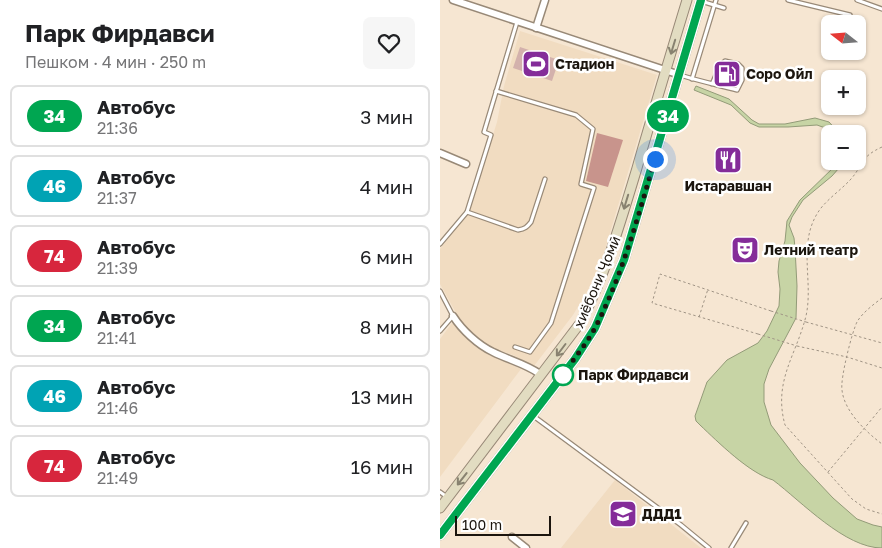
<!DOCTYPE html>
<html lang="ru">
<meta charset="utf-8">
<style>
body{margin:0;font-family:"Golos Text",sans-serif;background:#f6f6f6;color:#202124;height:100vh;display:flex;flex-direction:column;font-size:19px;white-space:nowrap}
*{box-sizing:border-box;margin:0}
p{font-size:16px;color:#757577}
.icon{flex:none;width:28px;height:28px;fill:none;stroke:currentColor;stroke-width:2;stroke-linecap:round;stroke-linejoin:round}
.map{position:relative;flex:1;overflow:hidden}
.panel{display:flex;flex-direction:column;background:#fff;width:440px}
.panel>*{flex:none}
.badge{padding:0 10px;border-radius:16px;font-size:18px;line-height:32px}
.needle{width:32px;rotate:287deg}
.controls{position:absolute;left:381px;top:15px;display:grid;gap:10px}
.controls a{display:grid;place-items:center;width:45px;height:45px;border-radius:8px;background:#fff;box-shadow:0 1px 4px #0004;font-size:25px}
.scale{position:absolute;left:15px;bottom:12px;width:96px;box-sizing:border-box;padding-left:5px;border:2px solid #1b150e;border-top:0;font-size:14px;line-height:18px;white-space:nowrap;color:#1b150e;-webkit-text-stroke:4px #fff;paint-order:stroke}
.you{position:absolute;width:25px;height:25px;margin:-12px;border:4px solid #fff;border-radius:50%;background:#1a73e8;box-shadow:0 0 0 8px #1a73e833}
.map>.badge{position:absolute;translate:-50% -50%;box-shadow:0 0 0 2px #fff}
.round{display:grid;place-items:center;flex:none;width:52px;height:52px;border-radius:8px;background:#f6f6f6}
.overview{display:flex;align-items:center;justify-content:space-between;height:85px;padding:0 25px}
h1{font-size:24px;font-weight:700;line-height:38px}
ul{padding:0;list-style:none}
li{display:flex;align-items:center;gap:15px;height:62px;margin:0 10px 8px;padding:0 15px;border:2px solid #e0e0e0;border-radius:8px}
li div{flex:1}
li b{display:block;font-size:19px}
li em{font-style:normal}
li .badge{min-width:55px;font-weight:700;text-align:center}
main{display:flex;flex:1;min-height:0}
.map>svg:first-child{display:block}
.built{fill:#f1dcc1}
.green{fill:#d3b1ac}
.forest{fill:#c8948c}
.water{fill:#c7d4a5;stroke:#939b78}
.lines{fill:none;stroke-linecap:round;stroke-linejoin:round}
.service-casing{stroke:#988977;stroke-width:5.5}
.minor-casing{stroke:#988977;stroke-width:9}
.secondary-casing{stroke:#988977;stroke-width:11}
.path{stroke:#a09485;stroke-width:1;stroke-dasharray:2.5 2.5;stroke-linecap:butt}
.service{stroke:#fff;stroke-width:3}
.minor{stroke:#fff;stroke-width:6}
.secondary{stroke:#e2dcc1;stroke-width:9}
.path-bridge{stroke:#a09485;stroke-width:1;stroke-dasharray:2.5 2.5;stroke-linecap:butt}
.oneway{stroke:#888270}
.line-casing{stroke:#fff;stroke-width:11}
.line{stroke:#00a651;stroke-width:8}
.walk{stroke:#1b150e;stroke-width:5;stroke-dasharray:0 9}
.stop-dot{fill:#fff;stroke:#00a651;stroke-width:2.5}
.labels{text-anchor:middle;stroke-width:5;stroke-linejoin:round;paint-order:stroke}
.poi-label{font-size:14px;font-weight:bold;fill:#1b150e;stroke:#fff;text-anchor:start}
.street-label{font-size:14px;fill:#1b150e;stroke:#fff}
.stop-label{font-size:14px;font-weight:bold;fill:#1b150e;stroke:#fff;text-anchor:start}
</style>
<main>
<section class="panel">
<div class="overview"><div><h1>Парк Фирдавси</h1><p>Пешком · 4 мин · 250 m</p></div><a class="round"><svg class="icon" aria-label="heart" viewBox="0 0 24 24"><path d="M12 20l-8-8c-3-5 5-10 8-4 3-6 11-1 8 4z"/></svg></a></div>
<ul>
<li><span class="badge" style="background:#00a651;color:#fff">34</span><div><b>Автобус</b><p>21:36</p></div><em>3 мин</em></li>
<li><span class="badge" style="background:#00a3b4;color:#fff">46</span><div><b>Автобус</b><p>21:37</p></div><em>4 мин</em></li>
<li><span class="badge" style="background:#d7263d;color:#fff">74</span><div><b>Автобус</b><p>21:39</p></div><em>6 мин</em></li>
<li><span class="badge" style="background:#00a651;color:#fff">34</span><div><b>Автобус</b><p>21:41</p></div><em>8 мин</em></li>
<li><span class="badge" style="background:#00a3b4;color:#fff">46</span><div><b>Автобус</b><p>21:46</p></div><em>13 мин</em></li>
<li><span class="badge" style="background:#d7263d;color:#fff">74</span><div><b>Автобус</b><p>21:49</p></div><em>16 мин</em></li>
</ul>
</section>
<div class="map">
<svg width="442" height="548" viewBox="0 0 442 548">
<rect width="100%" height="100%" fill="#f6e6d2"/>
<g class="built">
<polygon points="80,31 217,75 158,273 133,315 94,366 73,355 49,347 21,322 0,284 0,249 29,212 57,122 64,86"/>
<polygon points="12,323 53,356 81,369 0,477 0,339"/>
<polygon points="175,480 261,548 121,548"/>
</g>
<polygon class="green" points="80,47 119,60 112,81 73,68"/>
<polygon class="forest" points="157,133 183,140 168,187 146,181"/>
<g class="water">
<polygon points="256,86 289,99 312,120 319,124 345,124 375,118 389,122 400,134 392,134 388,129 377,125 348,127 319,127 310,123 291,105 254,90"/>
<path d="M397 161H402L399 168 392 176 363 200 352 217 349 225 354 238 355 248 357 286 356 318 329 369 324 384V402L331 425 360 463 393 498 417 519 433 525 442 527V548C405 548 362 502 333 480 309 473 278 442 260 425L256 421 255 416 267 382 287 360 318 343 327 331 339 306 340 289 338 272 339 261 345 241 347 221 360 200 395 166Z"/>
</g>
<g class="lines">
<defs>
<g id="service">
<polyline points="348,0 410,15"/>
<polyline points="417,0 442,9"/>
<polyline points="261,1 284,8"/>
<path d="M240 75C259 81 278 85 297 90L302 80V68L298 64 285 61 280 66 272 84"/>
<polyline points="252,79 276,0"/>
<polyline points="56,91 136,115 153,129 141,184 154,188 111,323 90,352 75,347"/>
<path d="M27 212 78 230C85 229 87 227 91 222L105 179"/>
<polyline points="0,244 27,212 51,135 44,132 77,22"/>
<polyline points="0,291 13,316 0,331"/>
<polyline points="92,415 241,525 269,548"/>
<polyline points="0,492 7,497"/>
<polyline points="291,548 306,523"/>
</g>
<g id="minor">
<polyline points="13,0 240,75"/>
<polyline points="96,28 105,0"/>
<polyline points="0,153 26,164"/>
<path d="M13 316C22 330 38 345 53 352 69 360 86 364 100 374"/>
<polyline points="72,537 86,548"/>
</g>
<g id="secondary">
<path d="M0 508 141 322C166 273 181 221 197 168 213 112 230 56 247 0"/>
<polyline points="0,535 135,359 155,328 184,260 261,0"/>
</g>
</defs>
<use href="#service" class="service-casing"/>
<use href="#minor" class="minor-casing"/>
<use href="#secondary" class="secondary-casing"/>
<g class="path">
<path d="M442 147C420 157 424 164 411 179 402 189 390 197 381 208 356 241 374 280 366 316 356 356 333 381 345 425L412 499 426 509 442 514"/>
<path d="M442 298C434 304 422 313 417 322 412 332 400 379 402 390 404 411 426 432 442 444"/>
<polyline points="259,317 268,289"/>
<polyline points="366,322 442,343"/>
<polyline points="318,334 212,303 220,274 331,311"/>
<polyline points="357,346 407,357 442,368"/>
<polyline points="388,472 442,407"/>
</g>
<use href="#service" class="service"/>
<use href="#minor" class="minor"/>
<use href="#secondary" class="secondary"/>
<g class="path-bridge">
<polyline points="331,311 366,322"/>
<polyline points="318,334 357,346"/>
</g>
</g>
<defs><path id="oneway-shaft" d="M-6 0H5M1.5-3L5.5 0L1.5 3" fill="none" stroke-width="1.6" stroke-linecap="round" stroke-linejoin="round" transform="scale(1.25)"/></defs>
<g class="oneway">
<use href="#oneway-shaft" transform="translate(233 47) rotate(107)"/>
<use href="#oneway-shaft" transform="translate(186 202) rotate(107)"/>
<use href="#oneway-shaft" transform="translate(121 350) rotate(127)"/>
<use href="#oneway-shaft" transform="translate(22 479) rotate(128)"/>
</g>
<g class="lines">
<defs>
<polyline id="line" points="0,535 135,359 155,328 184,260 261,0"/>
</defs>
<use href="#line" class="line-casing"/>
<use href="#line" class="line"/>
<path class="walk" d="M123 375C133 359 146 345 155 328 183 274 198 216 215 159"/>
</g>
<defs>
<symbol id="stadium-square" viewBox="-11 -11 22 22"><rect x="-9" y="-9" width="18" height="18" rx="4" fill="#842c99" stroke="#fff"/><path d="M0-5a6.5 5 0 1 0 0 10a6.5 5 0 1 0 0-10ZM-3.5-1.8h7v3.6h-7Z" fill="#fff"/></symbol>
<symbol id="fuel-square" viewBox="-11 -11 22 22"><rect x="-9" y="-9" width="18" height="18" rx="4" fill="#842c99" stroke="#fff"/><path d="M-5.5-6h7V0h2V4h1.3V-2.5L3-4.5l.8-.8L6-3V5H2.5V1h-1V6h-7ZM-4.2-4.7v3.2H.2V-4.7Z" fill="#fff"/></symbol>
<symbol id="restaurant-square" viewBox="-11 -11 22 22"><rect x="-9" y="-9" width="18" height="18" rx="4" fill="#842c99" stroke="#fff"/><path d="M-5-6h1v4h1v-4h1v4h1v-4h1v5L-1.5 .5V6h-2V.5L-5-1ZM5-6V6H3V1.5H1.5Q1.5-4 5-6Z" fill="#fff"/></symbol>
<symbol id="theatre-square" viewBox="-11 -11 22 22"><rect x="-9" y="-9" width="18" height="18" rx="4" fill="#842c99" stroke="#fff"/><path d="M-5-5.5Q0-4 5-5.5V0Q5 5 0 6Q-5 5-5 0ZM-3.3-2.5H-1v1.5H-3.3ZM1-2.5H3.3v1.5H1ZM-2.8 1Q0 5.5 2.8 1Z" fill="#fff"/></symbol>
<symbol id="school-square" viewBox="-11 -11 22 22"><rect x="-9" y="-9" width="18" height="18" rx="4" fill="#842c99" stroke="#fff"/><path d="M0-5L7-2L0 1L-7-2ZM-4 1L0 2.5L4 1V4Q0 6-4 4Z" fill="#fff"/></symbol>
</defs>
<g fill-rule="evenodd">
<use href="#stadium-square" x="80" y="48" width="32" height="32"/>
<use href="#fuel-square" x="271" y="58" width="32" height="32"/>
<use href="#restaurant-square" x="272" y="144" width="32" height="32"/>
<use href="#theatre-square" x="289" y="234" width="32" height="32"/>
<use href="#school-square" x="167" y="498" width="32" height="32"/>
</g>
<circle class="stop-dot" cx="123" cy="375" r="10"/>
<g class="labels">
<g class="poi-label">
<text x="115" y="69">Стадион</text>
<text x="306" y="79">Соро Ойл</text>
<text x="288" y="191" text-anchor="middle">Истаравшан</text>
<text x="324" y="255">Летний театр</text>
<text x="202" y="519">ДДД1</text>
</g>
<g class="street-label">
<text transform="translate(157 282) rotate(-67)" y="5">хиёбони Ҷомӣ</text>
</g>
<g class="stop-label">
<text x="138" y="380">Парк Фирдавси</text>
</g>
</g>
</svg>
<div class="controls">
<a><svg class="needle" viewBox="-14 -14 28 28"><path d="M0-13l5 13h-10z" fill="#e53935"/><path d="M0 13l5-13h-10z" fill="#757577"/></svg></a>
<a>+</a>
<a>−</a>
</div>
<div class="scale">100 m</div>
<div class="you" style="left:215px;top:159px"></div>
<b class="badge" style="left:228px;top:116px;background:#00a651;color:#fff">34</b>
</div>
</main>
